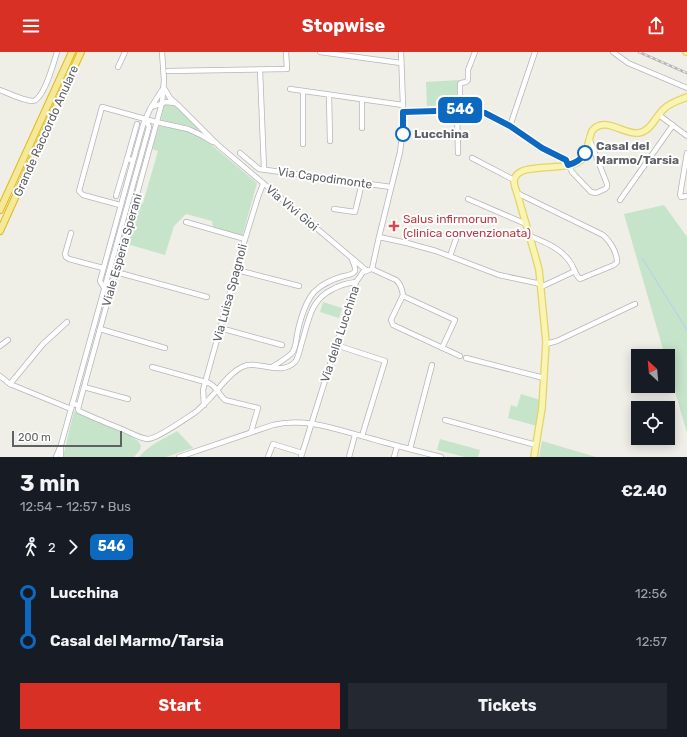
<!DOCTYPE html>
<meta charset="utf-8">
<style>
body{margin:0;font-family:Rubik,sans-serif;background:#242831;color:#f1f3f6;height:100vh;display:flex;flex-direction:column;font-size:15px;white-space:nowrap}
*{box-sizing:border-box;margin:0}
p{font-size:13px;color:#9ea1a6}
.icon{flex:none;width:22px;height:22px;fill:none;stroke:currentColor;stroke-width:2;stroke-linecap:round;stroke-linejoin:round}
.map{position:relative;height:405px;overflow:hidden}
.drawer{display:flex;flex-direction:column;background:#171b24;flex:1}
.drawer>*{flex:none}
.badge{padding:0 8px;border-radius:6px;font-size:14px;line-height:26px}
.needle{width:26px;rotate:334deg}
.tools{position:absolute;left:631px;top:297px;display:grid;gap:8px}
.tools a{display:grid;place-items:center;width:44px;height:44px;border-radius:0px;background:#171b24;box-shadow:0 2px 10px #0003;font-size:20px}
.scale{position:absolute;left:12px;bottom:10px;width:110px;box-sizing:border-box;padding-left:4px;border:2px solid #5e6166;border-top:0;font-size:11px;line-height:14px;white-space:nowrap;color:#5e6166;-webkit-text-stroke:3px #fff;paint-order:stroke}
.map>.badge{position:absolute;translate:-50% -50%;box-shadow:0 0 0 2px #fff}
.legs{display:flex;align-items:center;gap:6px;height:44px;padding:0 20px;font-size:13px}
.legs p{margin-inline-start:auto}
.summary{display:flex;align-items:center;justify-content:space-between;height:68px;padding:0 20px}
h1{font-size:22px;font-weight:700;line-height:30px}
.primary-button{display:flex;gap:8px;margin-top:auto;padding:8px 20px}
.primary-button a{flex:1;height:46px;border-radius:0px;background:#d93025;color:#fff;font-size:16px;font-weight:700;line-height:46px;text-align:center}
.primary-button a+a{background:#242831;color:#f1f3f6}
ul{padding:0 20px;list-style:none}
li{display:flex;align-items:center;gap:14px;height:48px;font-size:15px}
li i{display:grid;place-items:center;width:6px;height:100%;margin:0 5px;background:currentColor}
li i::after{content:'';width:10px;height:10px;margin:-5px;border:3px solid;border-radius:50%;background:#171b24}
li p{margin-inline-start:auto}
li:first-child i{background:linear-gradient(#0000 50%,currentColor 0)}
li:last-child i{background:linear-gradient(currentColor 50%,#0000 0)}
header{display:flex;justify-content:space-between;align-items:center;height:52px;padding:0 20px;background:#d93025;color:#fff;font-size:18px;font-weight:700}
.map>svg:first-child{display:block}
.green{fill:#c6e4ca}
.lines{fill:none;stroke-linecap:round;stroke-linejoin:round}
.stream{stroke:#aecff8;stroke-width:1}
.minor-casing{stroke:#b4b6ba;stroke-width:6}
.major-casing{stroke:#e6d269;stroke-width:8}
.highway-casing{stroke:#e2ba14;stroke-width:8}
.minor{stroke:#fff;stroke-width:4.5}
.major{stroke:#f8f5b3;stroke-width:5.5}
.highway{stroke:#f4e899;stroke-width:6}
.rail-casing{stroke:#b5b5b6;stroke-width:2.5}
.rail{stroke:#fff;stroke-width:1;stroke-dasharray:3;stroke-linecap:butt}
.line-1-casing{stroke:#fff;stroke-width:9}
.line-1{stroke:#0c69bf;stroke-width:6}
.stop-1-dot{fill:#fff;stroke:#0c69bf;stroke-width:2}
.health-dot{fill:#e0444e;stroke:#fff;stroke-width:1.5}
.labels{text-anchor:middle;stroke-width:4;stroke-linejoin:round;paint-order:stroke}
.street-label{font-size:12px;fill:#5e6166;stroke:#fff}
.stop-label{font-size:12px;font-weight:bold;fill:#5e6166;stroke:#fff;text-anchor:start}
.health-label{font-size:12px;fill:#be3a42;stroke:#fff;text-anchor:start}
</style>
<header><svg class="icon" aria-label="menu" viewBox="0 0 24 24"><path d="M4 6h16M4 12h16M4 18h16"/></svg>Stopwise<svg class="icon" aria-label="share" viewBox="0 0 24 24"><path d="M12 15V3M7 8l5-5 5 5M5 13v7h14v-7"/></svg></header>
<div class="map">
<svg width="687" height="405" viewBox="0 0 687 405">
<rect width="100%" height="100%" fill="#efeee7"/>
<g class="green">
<polygon points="459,28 459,53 427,54 426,30"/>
<polygon points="167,52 173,52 177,54 199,76 198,79 189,74 161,68 164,53"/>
<polygon points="159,74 187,79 193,81 207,89 257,131 242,185 213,176 212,169 186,162 174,174 165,203 127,192 139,150 143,151 158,99 152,97"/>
<polygon points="664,153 687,185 687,381 668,315 668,304 665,304 624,162"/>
<polygon points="323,250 342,256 339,266 320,260"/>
<polygon points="521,342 540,348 537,374 508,366 511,353 517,355"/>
<polygon points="74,359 130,384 138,389 141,394 140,398 134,405 64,405 64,400"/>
<path d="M177 379 193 396 166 405H139C149 393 164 387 177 379Z"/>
<polygon points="440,387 480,398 478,405 465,405 437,398"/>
<polygon points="542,389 596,405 539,405"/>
</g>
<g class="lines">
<polyline class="stream" points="642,206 687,278"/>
<defs>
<g id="minor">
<polyline points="320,0 401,11"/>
<polyline points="613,0 628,11 687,36"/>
<polyline points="118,15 125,0"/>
<polyline points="260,18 264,117"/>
<polyline points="168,19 287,17 286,0"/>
<polyline points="164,36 170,46 179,54 218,93 366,218"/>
<polyline points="290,37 403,53"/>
<path d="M0 38C8 41 24 49 33 49 44 47 54 10 57 0"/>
<polyline points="303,39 303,92"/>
<polyline points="329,43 330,89"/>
<polyline points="362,48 362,76"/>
<polyline points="152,55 166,50 175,51"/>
<polyline points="457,58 458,101"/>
<polyline points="460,58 460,32 461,31 466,30 468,28 468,18 475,0"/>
<polyline points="403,60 470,58 485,61 510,74 542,96 566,108 572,120 591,140 596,141 605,137 607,135 607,132 589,86"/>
<polyline points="659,63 687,84"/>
<polyline points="510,74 535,0"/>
<polyline points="240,101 259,117 391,135"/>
<polyline points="687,101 680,143 681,145 687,144"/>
<polyline points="472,106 514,128"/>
<polyline points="127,107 137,72"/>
<path d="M517 141 603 183C610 189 617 200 617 210L614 213 580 227C575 223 574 215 570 210 561 196 544 190 530 184"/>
<polyline points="116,144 127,107 133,108"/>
<polyline points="468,147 526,172"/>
<polyline points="620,148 673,73"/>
<polyline points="120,153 83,143 79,139 102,55 156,70 188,77 203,84 213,90"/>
<polyline points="334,157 355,160 362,131"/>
<polyline points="186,170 245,187"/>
<polyline points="71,181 65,202 66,205 69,207 103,216"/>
<polyline points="379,185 407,191 436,199 499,223 541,232"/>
<polyline points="450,204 457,184"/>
<polyline points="372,217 379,185 400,100 402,84 403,53 401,0"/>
<path d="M372 217 396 228C400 231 402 237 403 243L391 268 393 273 460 304"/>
<polyline points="237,218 299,234"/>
<polyline points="116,220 207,245"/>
<polyline points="541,235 575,219"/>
<polyline points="104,236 100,229 143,73 150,57 162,38"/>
<polyline points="403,244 455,268 442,296"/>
<polyline points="220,276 282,293"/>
<polyline points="100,277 165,296"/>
<polyline points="546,292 557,289 635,252"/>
<polyline points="336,293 385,309 362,384"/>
<polyline points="0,294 8,288"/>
<polyline points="466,306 544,326"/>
<path d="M152 315 209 331C217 335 219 343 225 348L258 356 251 380"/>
<path d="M272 315C277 312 289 304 292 301 296 296 296 289 297 283 300 268 304 252 314 240 322 232 333 227 344 224 347 223 353 223 355 219 356 215 353 211 352 207"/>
<polyline points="0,324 10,332 71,357"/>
<polyline points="10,332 43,292 67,270"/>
<polyline points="84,335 128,347"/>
<polyline points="72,352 79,353 84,335 162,51 164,28 162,0"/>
<path d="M79 353 78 357 79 359C94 366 109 372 124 378 131 381 139 386 147 387 156 388 188 365 197 359 201 355 206 351 210 346 220 336 229 321 242 315 258 307 280 325 295 310 299 305 300 296 302 290 309 268 310 248 333 237 340 233 348 231 356 230"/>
<polyline points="204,353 203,338 245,187 258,145 263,132"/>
<polyline points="445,368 536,393"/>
<polyline points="61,394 61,405"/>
<polyline points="410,397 432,313"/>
<polyline points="56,405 61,393 149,75 146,67"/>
<path d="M179 405 273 373C306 365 338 378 369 386 393 393 417 399 441 405"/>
<polyline points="268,405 273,392 302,401"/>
<polyline points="301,405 356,230 363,220 369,218"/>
<polyline points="349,405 355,383"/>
<polyline points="394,405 397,394"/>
</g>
<g id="major">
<polyline points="686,0 687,0"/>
<path d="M534 405 542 356 546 290 539 218 535 203 517 141C516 138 514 133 514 129 516 108 567 121 581 108 588 101 588 88 592 79 604 63 624 83 638 81 651 80 656 63 665 56 670 51 680 48 687 45"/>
</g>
<g id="highway">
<polyline points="0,158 72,0"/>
<polyline points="0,179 81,0"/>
</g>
</defs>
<use href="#minor" class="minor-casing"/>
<use href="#major" class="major-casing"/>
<use href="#highway" class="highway-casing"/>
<use href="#minor" class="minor"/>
<use href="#major" class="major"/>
<use href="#highway" class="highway"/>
<defs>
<polyline id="rail" points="639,0 687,21"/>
</defs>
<use href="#rail" class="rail-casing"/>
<use href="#rail" class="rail"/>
</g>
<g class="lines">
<defs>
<path id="line-1" d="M403 82V60L470 58 485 61 510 74 542 96 566 108 568 113C576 111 581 108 585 101"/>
</defs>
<use href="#line-1" class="line-1-casing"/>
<use href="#line-1" class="line-1"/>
</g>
<g class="stop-1-dot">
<circle cx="403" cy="82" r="7"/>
<circle cx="585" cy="101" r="7"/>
</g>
<path class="health-dot" d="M392 168h4v4h4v4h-4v4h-4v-4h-4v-4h4z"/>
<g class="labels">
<g class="street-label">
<text transform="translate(46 79) rotate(-66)" y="4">Grande Raccordo Anulare</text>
<text transform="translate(325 126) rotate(8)" y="4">Via Capodimonte</text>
<text transform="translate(292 156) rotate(40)" y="4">Via Vivi Gioi</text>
<text transform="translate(122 198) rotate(-74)" y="4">Viale Esperia Sperani</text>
<text transform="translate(230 241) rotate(-75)" y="4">Via Luisa Spagnoli</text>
<text transform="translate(340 282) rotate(-72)" y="4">Via della Lucchina</text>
</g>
<g class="stop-label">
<text x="414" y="86">Lucchina</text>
<text x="596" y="98">Casal del<tspan x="596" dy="14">Marmo/Tarsia</tspan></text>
</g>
<g class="health-label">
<text x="403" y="171">Salus infirmorum<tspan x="403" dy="14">(clinica convenzionata)</tspan></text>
</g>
</g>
</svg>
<div class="tools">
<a><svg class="needle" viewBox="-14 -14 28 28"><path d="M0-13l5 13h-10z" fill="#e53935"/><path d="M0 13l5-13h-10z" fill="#9ea1a6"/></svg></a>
<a><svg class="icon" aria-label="locate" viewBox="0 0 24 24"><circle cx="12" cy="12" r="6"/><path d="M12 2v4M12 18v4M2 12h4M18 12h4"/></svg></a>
</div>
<div class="scale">200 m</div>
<b class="badge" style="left:460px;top:58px;background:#0c69bf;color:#fff">546</b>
</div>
<section class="drawer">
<div class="summary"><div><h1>3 min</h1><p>12:54 – 12:57 · Bus</p></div><b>€2.40</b></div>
<div class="legs"><svg class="icon" aria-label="walk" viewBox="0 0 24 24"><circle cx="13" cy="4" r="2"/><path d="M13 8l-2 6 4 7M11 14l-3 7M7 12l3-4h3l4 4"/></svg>2<svg class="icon" aria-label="forward" viewBox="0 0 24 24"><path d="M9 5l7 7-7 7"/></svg><b class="badge" style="background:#0c69bf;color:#fff">546</b></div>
<ul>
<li><i style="color:#0c69bf"></i><b>Lucchina</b><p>12:56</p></li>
<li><i style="color:#0c69bf"></i><b>Casal del Marmo/Tarsia</b><p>12:57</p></li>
</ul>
<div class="primary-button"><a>Start</a><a>Tickets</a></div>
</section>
